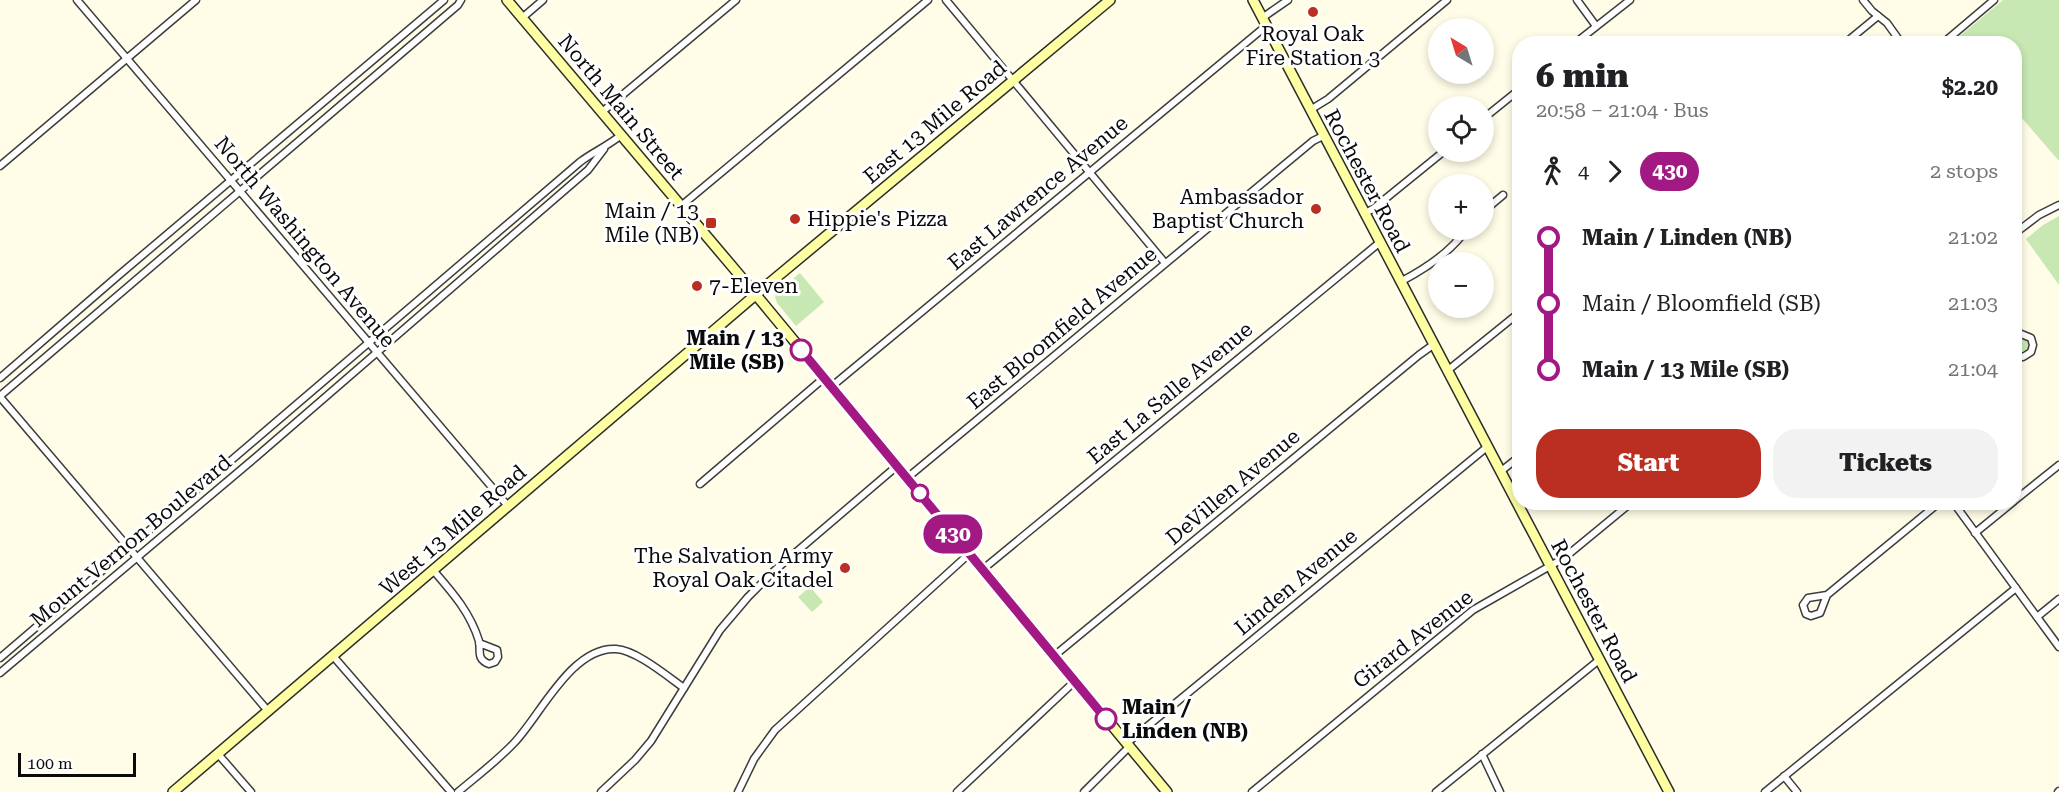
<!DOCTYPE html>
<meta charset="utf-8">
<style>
body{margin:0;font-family:"Roboto Serif",serif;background:#f2f2f2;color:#202124;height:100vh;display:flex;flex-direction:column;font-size:22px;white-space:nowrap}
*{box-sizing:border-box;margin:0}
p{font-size:20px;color:#757577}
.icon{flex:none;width:33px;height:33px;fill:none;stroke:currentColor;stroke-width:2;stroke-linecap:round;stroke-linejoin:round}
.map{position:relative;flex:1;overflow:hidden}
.panel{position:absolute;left:1512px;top:36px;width:510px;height:474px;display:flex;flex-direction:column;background:#fff;border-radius:24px;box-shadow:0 3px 9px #0003}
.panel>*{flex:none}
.badge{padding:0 12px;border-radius:20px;font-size:21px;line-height:39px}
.needle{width:39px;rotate:322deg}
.tools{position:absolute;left:1428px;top:18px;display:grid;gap:12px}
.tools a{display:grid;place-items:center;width:66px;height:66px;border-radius:50%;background:#fff;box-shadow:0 3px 9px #0003;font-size:30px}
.scale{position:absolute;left:18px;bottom:15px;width:118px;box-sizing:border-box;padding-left:6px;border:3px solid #0a0a0a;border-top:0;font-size:16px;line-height:21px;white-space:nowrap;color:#0a0a0a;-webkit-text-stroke:4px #fff;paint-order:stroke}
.map>.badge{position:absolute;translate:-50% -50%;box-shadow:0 0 0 3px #fff}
.legs{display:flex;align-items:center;gap:9px;height:66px;padding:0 24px;font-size:20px}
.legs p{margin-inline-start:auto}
.summary{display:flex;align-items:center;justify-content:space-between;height:102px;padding:0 24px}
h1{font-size:33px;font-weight:800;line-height:45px}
.primary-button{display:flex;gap:12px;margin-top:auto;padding:12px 24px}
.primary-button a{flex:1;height:69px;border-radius:24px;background:#ba2f22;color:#fff;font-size:24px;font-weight:800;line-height:69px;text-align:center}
.primary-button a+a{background:#f2f2f2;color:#202124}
ul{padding:0 24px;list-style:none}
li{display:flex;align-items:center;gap:21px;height:66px;font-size:22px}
li i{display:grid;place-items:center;width:9px;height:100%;margin:0 8px;background:currentColor}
li i::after{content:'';width:15px;height:15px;margin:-8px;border:4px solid;border-radius:50%;background:#fff}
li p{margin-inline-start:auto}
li:first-child i{background:linear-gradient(#0000 50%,currentColor 0)}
li:last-child i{background:linear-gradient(currentColor 50%,#0000 0)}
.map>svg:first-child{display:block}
.green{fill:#c7e8b2}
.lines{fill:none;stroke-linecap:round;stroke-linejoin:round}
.street-casing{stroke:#3d3d3d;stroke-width:9}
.secondary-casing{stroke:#2c2c2c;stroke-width:12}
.street{stroke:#fff;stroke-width:6}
.secondary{stroke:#fdffa2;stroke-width:9}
.line-1-casing{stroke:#fff;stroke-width:14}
.line-1{stroke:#a31984;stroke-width:9}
.poi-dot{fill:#ba2f22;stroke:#fff;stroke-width:2}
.stop-1-dot{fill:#fff;stroke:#a31984;stroke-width:3}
.labels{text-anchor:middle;stroke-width:6;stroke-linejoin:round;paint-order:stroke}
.poi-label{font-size:21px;fill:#0a0a0a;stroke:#fff;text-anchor:end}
.street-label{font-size:21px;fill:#0a0a0a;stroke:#fff}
.stop-label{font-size:21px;font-weight:bold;fill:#0a0a0a;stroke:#fff;text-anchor:end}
</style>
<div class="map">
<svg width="2059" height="792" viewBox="0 0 2059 792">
<rect width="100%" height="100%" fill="#fffde7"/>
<g class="green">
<polygon points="2003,0 2059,0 2059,161 2015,110 2014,44 1957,43 1955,40"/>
<polygon points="2059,216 2059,285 2026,239 2043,225"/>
<polygon points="800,273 824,302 796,326 777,303 775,297 780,290"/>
<circle cx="2021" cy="345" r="7"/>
<polygon points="810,587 823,602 812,612 798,597"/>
</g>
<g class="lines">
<defs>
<g id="street">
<polyline points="77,0 508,506"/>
<polyline points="946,0 1165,263"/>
<polyline points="1577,0 1596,26"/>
<polyline points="1863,0 1872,11 1887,23 1902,44"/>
<polyline points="522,18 543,0"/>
<polyline points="1262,18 1288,0"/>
<polyline points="1574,44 1630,0"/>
<polyline points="1844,44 1878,16"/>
<polyline points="1942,44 1994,0"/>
<polyline points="1310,110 1328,99 1447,0"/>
<polyline points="602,112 736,0"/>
<polyline points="1484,118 1520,89"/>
<polyline points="0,166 196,0"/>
<polyline points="681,206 928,0"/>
<polyline points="1484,211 1503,195"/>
<polyline points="1364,214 1374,208 1443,152"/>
<polyline points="2014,234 2039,215 2059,205"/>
<path d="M1400 282C1425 269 1450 253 1466 230"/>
<polyline points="2014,331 2031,338 2033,345 2031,352 2023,357 2014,355"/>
<polyline points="1447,371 1520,312"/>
<polyline points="0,378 119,275 444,0"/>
<polyline points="831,387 1266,26"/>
<polyline points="0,396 458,5 461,0"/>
<polyline points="0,397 268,711"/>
<polyline points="1500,472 1520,456"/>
<polyline points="907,478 1313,141 1323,136"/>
<polyline points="700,484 824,378"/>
<polyline points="2014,501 2059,465"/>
<polyline points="1953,502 2059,647"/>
<polyline points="1975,533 2013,502"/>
<path d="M433 570C452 592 470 612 479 641 481 651 476 659 489 664L495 662 498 657 497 650 479 643"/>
<polyline points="982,570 1379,243"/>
<polyline points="1827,595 1820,613 1811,616 1806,614 1803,605 1808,598 1827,595 1940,502"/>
<polyline points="2037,617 2059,599"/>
<polyline points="333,656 451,792"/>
<polyline points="1054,656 1419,355 1433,345"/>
<path d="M0 658 580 162C593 152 608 146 621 135"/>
<polyline points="0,673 256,457 588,170 604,149"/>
<polyline points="1127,743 1487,447"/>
<polyline points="218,754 251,792"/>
<polyline points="1482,754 1500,792"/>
<polyline points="1784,776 1797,792"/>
<path d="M458 792C477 776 497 761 514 743 540 716 572 646 616 649 636 650 667 676 684 688"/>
<polyline points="601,792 635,760 651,741 720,630 748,597 774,571 897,466"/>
<polyline points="738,792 754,759 775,730 969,554"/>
<polyline points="957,792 1075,681"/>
<polyline points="1084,792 1129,747"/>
<polyline points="1252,792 1473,610 1564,558 1632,502"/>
<polyline points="1436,792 1599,660"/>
<polyline points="1765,792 2016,588"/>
<polyline points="2058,792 2059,791"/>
</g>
<g id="secondary">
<polyline points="507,0 747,284 1167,792"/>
<polyline points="1253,0 1669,792"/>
<polyline points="173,792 766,286 1110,0"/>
</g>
</defs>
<use href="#street" class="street-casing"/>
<use href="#secondary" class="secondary-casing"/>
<use href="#street" class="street"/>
<use href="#secondary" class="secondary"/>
</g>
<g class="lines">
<defs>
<polyline id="line-1" points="801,350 1106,719"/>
</defs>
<use href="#line-1" class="line-1-casing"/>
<use href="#line-1" class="line-1"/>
</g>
<g class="poi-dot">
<circle cx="1313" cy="12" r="6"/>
<circle cx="1316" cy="209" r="6"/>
<circle cx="795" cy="219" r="6"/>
<rect x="705" y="217" width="12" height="12" rx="3"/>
<circle cx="697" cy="286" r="6"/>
<circle cx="845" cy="568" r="6"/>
</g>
<g class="stop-1-dot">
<circle cx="801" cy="350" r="10"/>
<circle cx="920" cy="493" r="8"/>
<circle cx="1106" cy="719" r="10"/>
</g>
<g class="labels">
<g class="poi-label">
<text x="1313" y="41" text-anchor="middle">Royal Oak<tspan x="1313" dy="24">Fire Station 3</tspan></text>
<text x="1304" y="204">Ambassador<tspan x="1304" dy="24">Baptist Church</tspan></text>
<text x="699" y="218">Main / 13<tspan x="699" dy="24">Mile (NB)</tspan></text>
<text x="807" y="226" text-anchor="start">Hippie's Pizza</text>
<text x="709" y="293" text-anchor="start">7-Eleven</text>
<text x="833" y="563">The Salvation Army<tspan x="833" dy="24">Royal Oak Citadel</tspan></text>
</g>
<g class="street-label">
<text transform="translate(621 107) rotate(50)" y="7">North Main Street</text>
<text transform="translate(935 122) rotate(-40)" y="7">East 13 Mile Road</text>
<text transform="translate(1367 181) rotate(62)" y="7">Rochester Road</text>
<text transform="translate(1038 193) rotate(-40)" y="7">East Lawrence Avenue</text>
<text transform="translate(305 242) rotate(50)" y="7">North Washington Avenue</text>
<text transform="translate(1062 328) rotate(-40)" y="7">East Bloomfield Avenue</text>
<text transform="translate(1170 393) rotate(-40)" y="7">East La Salle Avenue</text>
<text transform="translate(1233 487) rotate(-40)" y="7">DeVillen Avenue</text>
<text transform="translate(453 530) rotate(-41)" y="7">West 13 Mile Road</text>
<text transform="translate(131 541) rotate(-40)" y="7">Mount Vernon Boulevard</text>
<text transform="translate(1296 582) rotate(-40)" y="7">Linden Avenue</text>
<text transform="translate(1594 611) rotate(62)" y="7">Rochester Road</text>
<text transform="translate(1413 639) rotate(-38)" y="7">Girard Avenue</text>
</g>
<g class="stop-label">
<text x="784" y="345">Main / 13<tspan x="784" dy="24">Mile (SB)</tspan></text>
<text x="1122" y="714" text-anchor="start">Main /<tspan x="1122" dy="24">Linden (NB)</tspan></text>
</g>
</g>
</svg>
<div class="tools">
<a><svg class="needle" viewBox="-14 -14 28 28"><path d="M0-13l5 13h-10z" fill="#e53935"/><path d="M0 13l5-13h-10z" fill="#757577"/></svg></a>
<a><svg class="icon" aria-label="locate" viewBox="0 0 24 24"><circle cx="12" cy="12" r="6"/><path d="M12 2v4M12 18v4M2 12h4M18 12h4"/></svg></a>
<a>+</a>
<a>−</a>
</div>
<div class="scale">100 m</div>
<b class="badge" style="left:953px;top:534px;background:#a31984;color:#fff">430</b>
<section class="panel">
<div class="summary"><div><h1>6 min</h1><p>20:58 – 21:04 · Bus</p></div><b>$2.20</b></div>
<div class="legs"><svg class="icon" aria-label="walk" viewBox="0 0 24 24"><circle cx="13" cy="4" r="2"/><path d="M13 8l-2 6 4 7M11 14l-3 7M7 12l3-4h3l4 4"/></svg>4<svg class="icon" aria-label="forward" viewBox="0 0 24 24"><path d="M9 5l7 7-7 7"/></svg><b class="badge" style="background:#a31984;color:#fff">430</b><p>2 stops</p></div>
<ul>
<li><i style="color:#a31984"></i><b>Main / Linden (NB)</b><p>21:02</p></li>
<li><i style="color:#a31984"></i><span>Main / Bloomfield (SB)</span><p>21:03</p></li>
<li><i style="color:#a31984"></i><b>Main / 13 Mile (SB)</b><p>21:04</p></li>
</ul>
<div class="primary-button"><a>Start</a><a>Tickets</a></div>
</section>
</div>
